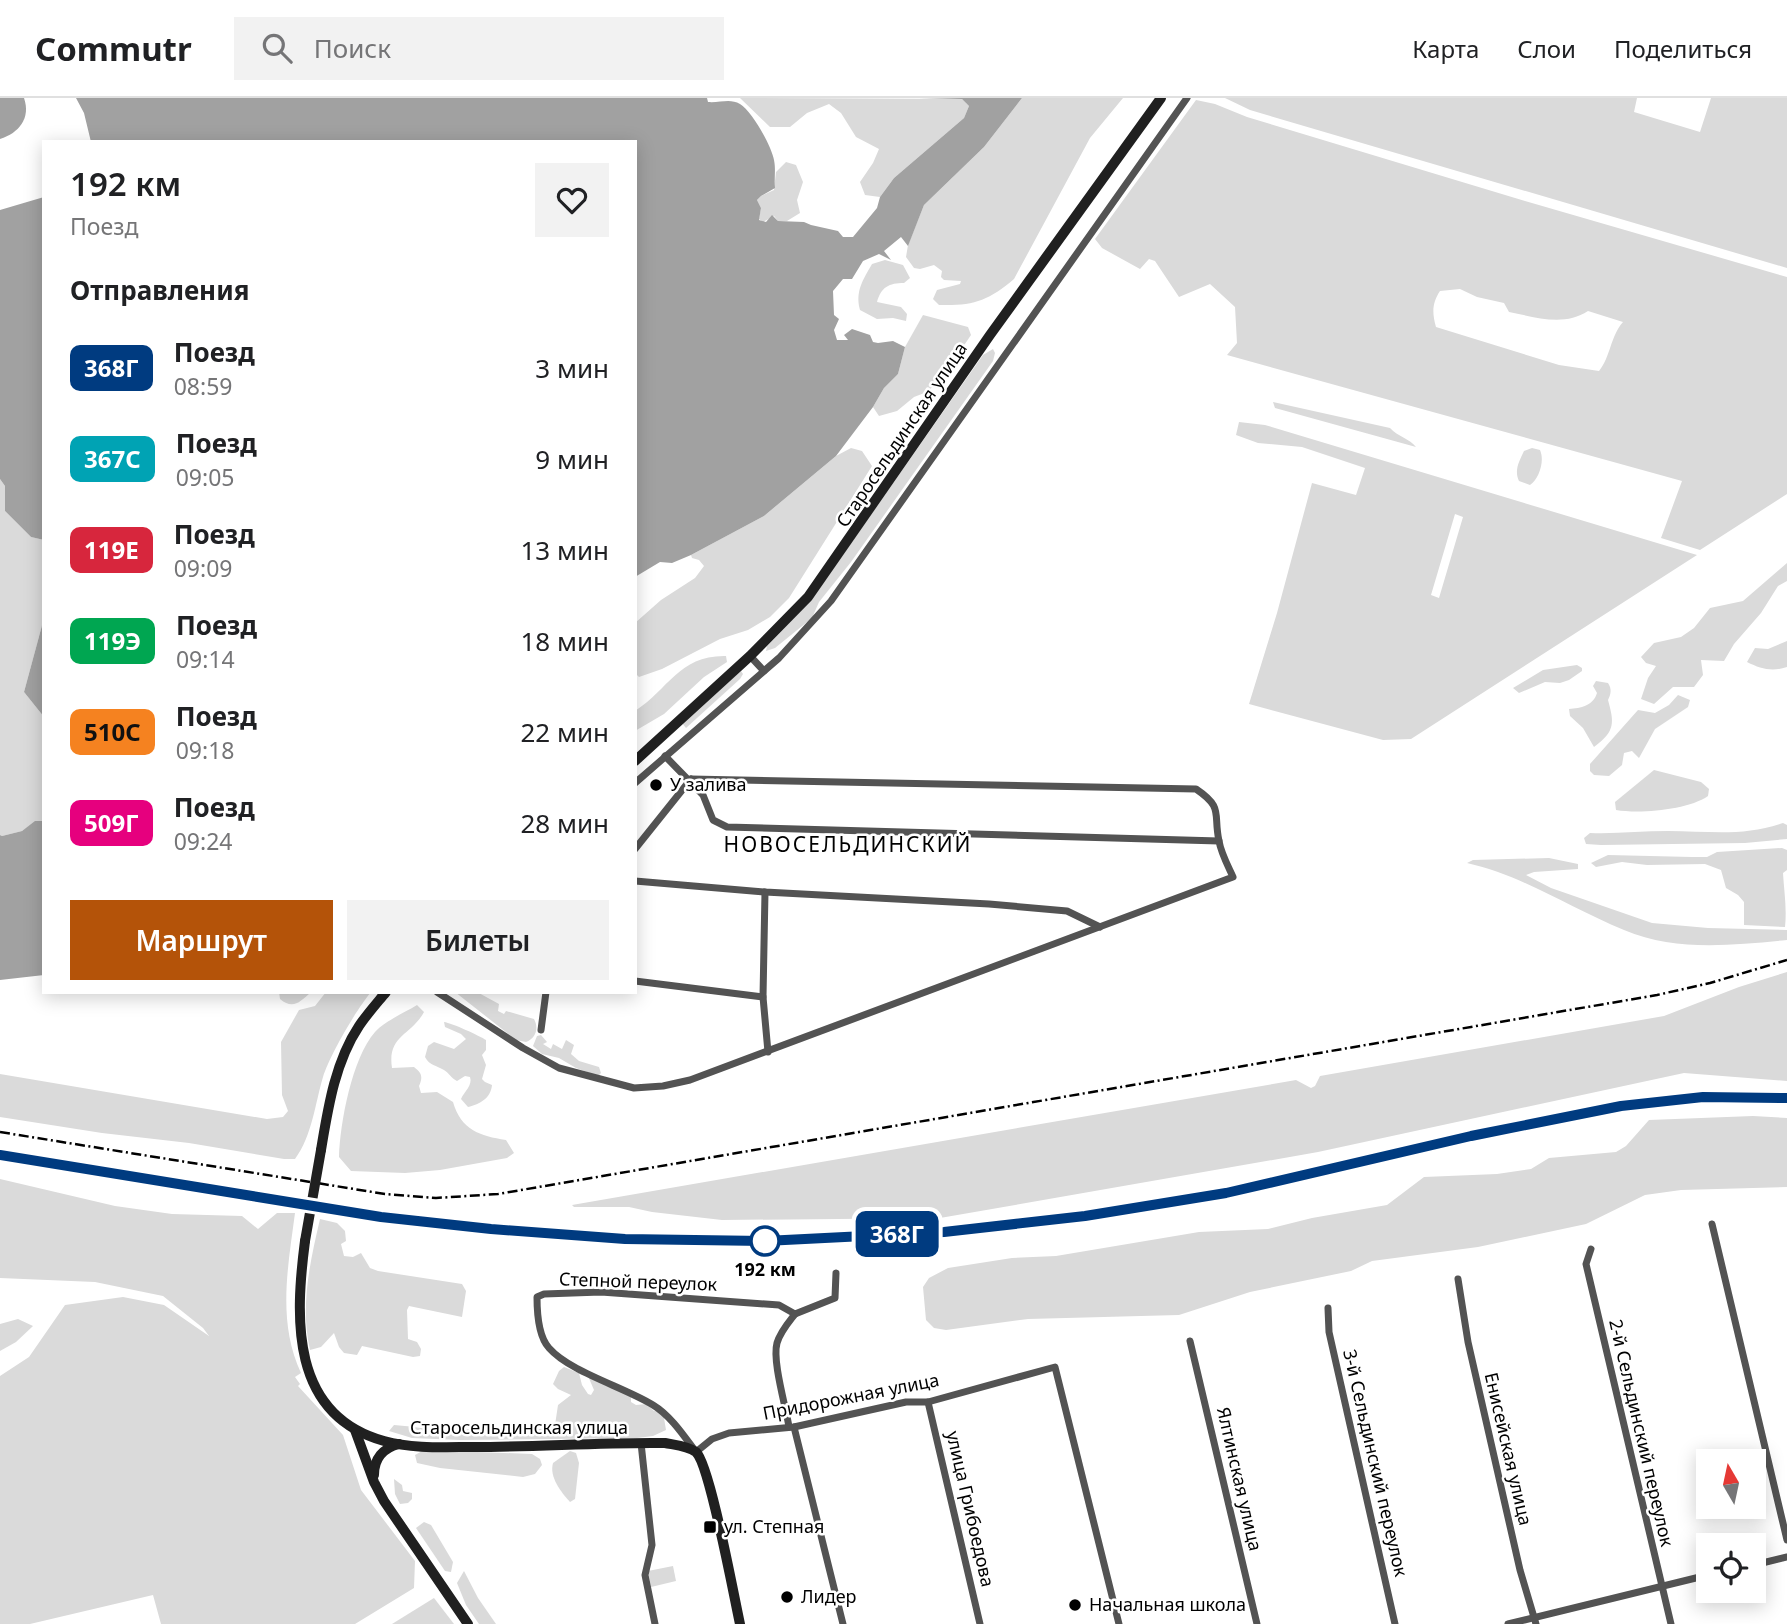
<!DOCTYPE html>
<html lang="ru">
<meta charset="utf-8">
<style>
body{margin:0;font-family:"Noto Sans",sans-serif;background:#f2f2f2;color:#202124;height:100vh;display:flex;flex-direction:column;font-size:26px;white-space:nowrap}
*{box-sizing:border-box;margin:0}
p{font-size:23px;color:#757577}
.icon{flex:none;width:38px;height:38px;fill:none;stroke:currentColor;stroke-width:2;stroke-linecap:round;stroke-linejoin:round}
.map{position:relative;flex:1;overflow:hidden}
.drawer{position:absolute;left:42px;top:42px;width:595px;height:854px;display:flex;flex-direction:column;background:#fff;border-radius:0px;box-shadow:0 4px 18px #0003}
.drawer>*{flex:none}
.badge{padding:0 14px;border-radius:10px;font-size:24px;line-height:46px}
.needle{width:46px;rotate:351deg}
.tools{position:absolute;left:1696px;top:1351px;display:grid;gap:14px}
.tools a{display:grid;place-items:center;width:70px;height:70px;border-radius:0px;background:#fff;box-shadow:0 4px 18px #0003;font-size:35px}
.map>.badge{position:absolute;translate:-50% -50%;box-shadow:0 0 0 4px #fff}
h2{padding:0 28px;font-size:26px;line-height:63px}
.round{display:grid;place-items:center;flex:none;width:74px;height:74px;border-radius:0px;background:#f2f2f2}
.summary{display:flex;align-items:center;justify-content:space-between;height:119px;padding:0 28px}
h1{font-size:33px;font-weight:600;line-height:52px}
.cta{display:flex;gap:14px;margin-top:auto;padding:14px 28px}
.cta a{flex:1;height:80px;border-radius:0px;background:#b45309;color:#fff;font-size:28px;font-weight:600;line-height:80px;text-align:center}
.cta a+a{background:#f2f2f2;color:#202124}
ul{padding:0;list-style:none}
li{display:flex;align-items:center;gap:21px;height:91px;padding:0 28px}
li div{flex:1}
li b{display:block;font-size:26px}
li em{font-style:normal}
li .badge{min-width:77px;font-weight:700;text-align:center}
header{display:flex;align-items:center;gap:42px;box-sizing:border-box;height:98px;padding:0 35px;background:#fff;border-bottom:2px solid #e0e0e0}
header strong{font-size:33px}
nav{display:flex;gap:38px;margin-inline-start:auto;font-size:24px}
.search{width:490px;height:63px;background:#f2f2f2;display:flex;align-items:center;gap:18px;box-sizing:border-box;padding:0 24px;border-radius:0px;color:#757577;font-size:26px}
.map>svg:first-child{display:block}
.green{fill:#dadada;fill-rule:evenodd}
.water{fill:#a1a1a1}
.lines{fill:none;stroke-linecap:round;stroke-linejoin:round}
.street{stroke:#535353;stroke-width:7}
.secondary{stroke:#202020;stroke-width:10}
.rail{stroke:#000;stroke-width:2.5;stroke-dasharray:10 3.5 2 3.5;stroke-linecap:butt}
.secondary-bridge{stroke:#202020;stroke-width:10}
.line-casing{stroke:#fff;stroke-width:16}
.line{stroke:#003b80;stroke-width:10}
.poi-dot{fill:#000;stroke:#fff;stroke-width:2.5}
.stop-dot{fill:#fff;stroke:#003b80;stroke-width:3.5}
.labels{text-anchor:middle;stroke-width:5;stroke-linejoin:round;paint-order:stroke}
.street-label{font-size:18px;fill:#000;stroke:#fff}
.poi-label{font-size:18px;fill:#000;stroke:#fff;text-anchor:start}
.stop-label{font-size:18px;font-weight:bold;fill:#000;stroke:#fff}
.quarter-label{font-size:21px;letter-spacing:2px;fill:#000;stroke:#fff}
</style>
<header>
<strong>Commutr</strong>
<div class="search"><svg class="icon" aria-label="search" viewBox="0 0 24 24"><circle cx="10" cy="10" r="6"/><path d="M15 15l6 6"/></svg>Поиск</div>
<nav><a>Карта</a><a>Слои</a><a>Поделиться</a></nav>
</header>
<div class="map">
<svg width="1787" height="1526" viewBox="0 0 1787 1526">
<rect width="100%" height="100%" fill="#fff"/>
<g class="green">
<polygon points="740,0 962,1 969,8 964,20 894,80 880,99 865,97 860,84 873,65 879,51 856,39 841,15 829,6 807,15 790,29 770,29"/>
<path d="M1022 0H1123L1090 40 1014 181C988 203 973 208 939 207L933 201 937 192 960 186 961 183 944 182 941 179 942 173 934 167 920 171 914 170 906 159 908 147 924 107 984 49Z"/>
<polygon points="1225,0 1637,0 1634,14 1700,34 1711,0 1787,0 1787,170 1250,12"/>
<path d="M1196 2 1215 6 1247 19 1525 103 1787 179V396L1700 452 1661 440 1682 383 1227 257 1237 245 1235 209 1210 186 1179 199 1155 163 1149 161 1140 171 1102 150 1095 141ZM1460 191 1477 199 1504 205 1509 214C1535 219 1564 229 1588 213L1623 224C1610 239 1611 258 1599 273L1559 267 1436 229C1432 215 1432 205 1440 193Z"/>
<polygon points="786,64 796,67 803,84 797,102 800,115 787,123 778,123 774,118 763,124 759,121 761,110 757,102 761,98 774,92 776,74"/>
<path d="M885 162 903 167 910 180 904 185C889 185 881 189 877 204L901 209 907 216 906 223 893 220 877 221 860 212C855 193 863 182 872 166Z"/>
<polygon points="923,217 968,229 971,237 942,280 927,294 914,299 897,313 879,318 873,309 884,290 898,276 905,249"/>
<polygon points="993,251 995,255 993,263 851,464 819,504 812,520 775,550 766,553 767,548 809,505 983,257"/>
<path d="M1273 304 1390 330C1398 339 1409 340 1416 349L1275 310Z"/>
<path d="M1239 324 1265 327 1697 457 1411 641 1383 642 1249 606 1277 515 1312 385 1356 397 1365 370 1302 349 1258 345 1236 337ZM1455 416 1463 419 1439 500 1431 497Z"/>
<polygon points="851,350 862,353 872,368 789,500 770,519 748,532 720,541 662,571 639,579 635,575 635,525 661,502 695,480 704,468 699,462 692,460 691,457 764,418 836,358"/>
<path d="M1532 350 1540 352C1545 363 1539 381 1530 387L1519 383C1514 372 1519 364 1524 353Z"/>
<polygon points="0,381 5,388 5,413 31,439 44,442 44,520 24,594 44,619 44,723 35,724 22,733 2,738 0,737"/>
<polygon points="1787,465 1787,483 1778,488 1761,515 1734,546 1724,563 1701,562 1703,577 1694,589 1673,589 1654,606 1641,601 1648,580 1656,568 1646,565 1641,559 1654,545 1681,539 1694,530 1710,510 1743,503"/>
<path d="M1787 543V569C1772 574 1761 571 1747 564L1755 550 1768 551Z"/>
<path d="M726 558 727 564 704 579 664 616 635 633V613C669 591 679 557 726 558Z"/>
<polygon points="1577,567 1582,570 1582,573 1569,582 1560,585 1545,584 1519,595 1513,590 1543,572"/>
<polygon points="741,573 743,576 740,581 686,630 682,625"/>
<path d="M1596 583 1608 585C1612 591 1611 596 1608 602 1614 624 1616 633 1594 649L1583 630 1570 618 1569 611C1581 610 1593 608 1597 595L1593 588Z"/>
<polygon points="1678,597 1690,602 1688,609 1655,631 1639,660 1632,653 1624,655 1622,667 1609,678 1594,677 1590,673 1590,666 1638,612 1655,615 1669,607"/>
<path d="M1654 672 1701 684 1709 691 1708 698C1688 712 1640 716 1616 712L1615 704Z"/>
<path d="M1783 725 1787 727V741L1745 745 1601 747 1586 746 1584 740 1590 735C1616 736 1642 733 1668 733 1708 733 1744 739 1783 725Z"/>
<path d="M1782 750 1787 752V772L1783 775C1784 793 1787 810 1785 829L1744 827V804L1738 797 1726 790 1721 772 1705 766 1647 767 1622 764 1596 769 1591 765 1608 757 1692 759H1707L1717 754Z"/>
<path d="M1549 760 1578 766V771L1534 774 1526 777 1551 790 1652 825 1708 830 1787 832V842C1732 847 1676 854 1624 832 1570 810 1524 778 1467 765L1473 762Z"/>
<polygon points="1787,874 1787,983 1684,975 1318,1054 940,1120 722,1122 652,1114 629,1109 574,1109 572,1107 1296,982 1311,990 1315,988 1320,978 1664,918 1739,889"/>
<path d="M279 894H311C300 904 293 912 280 901Z"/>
<path d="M326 894H371C356 912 330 957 323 979 315 1006 312 1038 295 1061H284L189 1045 102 1035 0 1019V976L267 1021 283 1019 288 1013 282 997 281 944 299 912 315 908Z"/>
<path d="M455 894H477L499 906 498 913 504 916 506 913 534 921C539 930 536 940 526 944L516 942Z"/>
<path d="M417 907 424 914C411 938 387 937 392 970L414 969C422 975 423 979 419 988L421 995 437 994 453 1004C461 1032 480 1038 506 1042L514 1055 507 1060 440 1072 405 1075 351 1073 339 1059C340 1025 352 960 375 934 385 923 404 915 417 907Z"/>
<path d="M444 924C452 925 480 938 486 942V952L482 957 486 967 482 981 485 984 492 987C491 1000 480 1006 468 1009L461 1001C464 994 473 987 470 979L465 978 457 983C451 980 449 975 444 972 436 967 430 968 425 959L428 948 434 944 454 951 466 941 461 936 445 929Z"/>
<polygon points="541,937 547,944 543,946 551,951 553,946 562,951 566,942 574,947 571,956 579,963 599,969 601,975 598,978 576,970 559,960 542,956 533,948 537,938"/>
<polygon points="1753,1018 1787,1020 1787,1089 1681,1092 1645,1097 1586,1126 1478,1149 1372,1163 1351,1173 1250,1194 1179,1217 1028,1221 946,1232 934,1230 926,1222 923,1189 929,1180 948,1170 1012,1160 1056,1158 1199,1134 1268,1131 1312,1120 1387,1107 1424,1079 1497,1076 1531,1071 1549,1060 1616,1054 1626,1048 1649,1022"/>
<path d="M0 1081 115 1108 172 1116 242 1118 258 1131 277 1115H295C288 1169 277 1223 301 1275L295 1279 300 1286 298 1288 343 1337 361 1392 415 1463 414 1490 355 1526H161L153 1497 30 1526H0V1278L29 1259 65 1207 123 1199 164 1207 209 1238 203 1230 163 1198 95 1184 0 1180Z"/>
<path d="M320 1121 337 1125 345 1133 346 1143 341 1146 344 1158 353 1159 361 1155 370 1170 378 1173 462 1186 466 1193 462 1219 409 1208 407 1212 408 1241 417 1244 421 1251 420 1258 413 1259 362 1248 357 1257 344 1255 339 1249 334 1235 321 1249 310 1252C300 1208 310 1164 320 1121Z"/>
<polygon points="18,1221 33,1228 16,1244 0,1253 0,1226"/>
<path d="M564 1269 579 1275 582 1287 588 1296 591 1297 594 1292 588 1278 631 1297V1304L636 1307 647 1306 654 1313 661 1311 663 1314 666 1332 653 1338 637 1340 460 1342 412 1340 389 1333 394 1327C412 1328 430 1332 448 1333 463 1333 477 1329 491 1329 511 1328 537 1336 555 1327L558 1307 571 1297 558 1291 553 1286 559 1273Z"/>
<polygon points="424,1352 532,1356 540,1361 542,1367 535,1376 523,1379 440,1370 417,1365 415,1357"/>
<path d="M570 1353 576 1355 579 1365 575 1401 570 1404C561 1394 549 1379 553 1365Z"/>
<polygon points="394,1381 402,1387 403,1393 412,1395 412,1401 408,1405 400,1406 395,1396"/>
<polygon points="424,1424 431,1427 453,1464 451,1474 445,1473 416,1430"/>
<polygon points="673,1468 676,1483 651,1489 648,1473"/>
<polygon points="464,1473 478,1500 496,1526 479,1526 466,1507 457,1485"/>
<polygon points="434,1500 454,1526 392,1526"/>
</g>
<g class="water">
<path d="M0 0H24C31 20 19 35 0 41Z"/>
<path d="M76 0H707L708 4C720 5 730 0 740 6 752 13 772 49 774 62 776 72 774 80 775 90L761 98 757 102 761 110 759 122 766 124 772 117 778 123 804 124 811 127 838 133 843 139H853L877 110 880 99 894 80 964 20 969 8 962 1 919 0H1022L984 49 924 107 908 148 901 139 884 153 891 162 879 156 863 163 852 181H843L833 193 834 217 839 221 834 232 837 242H848L844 237 852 231 870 237 873 244 878 245 893 243 905 249 898 276 884 290 873 309 836 358 764 418 691 457 672 465 660 464 635 479V44H91L84 15Z"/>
<polygon points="44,99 44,442 31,439 5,413 5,388 0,381 0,112"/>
<polygon points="44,520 44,619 24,594"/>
<polygon points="35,723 44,723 44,877 0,882 0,737 2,738 22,733"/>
</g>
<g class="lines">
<g class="street">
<polyline points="750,558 764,573"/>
<polyline points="665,658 703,697 713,722 727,729 1219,743"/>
<polyline points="635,685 779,560 831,503 1187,0"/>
<polyline points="635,751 691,681"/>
<polyline points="635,783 765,794 989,806 1067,813 1100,829"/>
<polyline points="765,794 763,899 768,954"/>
<polyline points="635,883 763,899"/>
<path d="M437 894 523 950 559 970 634 990 663 988 690 982 1233 779C1228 768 1221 755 1219 743 1213 715 1224 710 1196 691L691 681"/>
<polyline points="541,932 546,894"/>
<polyline points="1712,1126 1787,1442"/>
<polyline points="1591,1151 1586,1166 1671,1526"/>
<path d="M836 1175 835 1200 795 1216 779 1207 601 1194 544 1196 537 1199C537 1215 538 1238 549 1250 570 1274 624 1289 653 1307 671 1318 684 1338 696 1354L712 1341 729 1335 794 1329 906 1304H928L1055 1269 1119 1526"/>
<polyline points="1458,1181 1468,1244 1520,1472 1536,1526"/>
<polyline points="1328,1210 1329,1234 1395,1526"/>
<polyline points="1190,1243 1257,1526"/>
<polyline points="928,1304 980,1526"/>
<path d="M789 1329C786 1309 772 1263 777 1245 780 1234 788 1225 795 1216"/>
<polyline points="794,1329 843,1526"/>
<polyline points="641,1345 652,1447 645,1477 655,1526"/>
<polyline points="1754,1467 1787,1459"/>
<polyline points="1508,1526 1708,1477"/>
</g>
<g class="secondary">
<polyline points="635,663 750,558 808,499 990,237 1161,0"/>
<path d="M321 1052C328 1010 335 964 359 928 367 916 377 905 386 894"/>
<path d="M305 1143C295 1220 290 1317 384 1343 413 1351 445 1349 474 1349 538 1349 602 1344 665 1345 675 1347 688 1348 696 1354 710 1367 734 1499 740 1526"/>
<polyline points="355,1332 374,1384 384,1403 468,1526"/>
<path d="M374 1377C374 1361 383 1350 399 1346"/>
</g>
<g class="rail">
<polyline points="0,1034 385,1096 436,1100 498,1096 1657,897 1710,885 1787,862"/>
<polyline points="0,1057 381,1119 491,1131 625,1141 765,1143 944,1134 1085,1118 1226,1095 1471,1038 1621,1008 1703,999 1787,1000"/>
</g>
<polyline class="secondary-bridge" points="305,1143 321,1052"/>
</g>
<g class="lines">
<defs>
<polyline id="line" points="0,1057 381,1119 491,1131 625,1141 765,1143 944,1134 1085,1118 1226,1095 1471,1038 1621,1008 1703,999 1787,1000"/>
</defs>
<use href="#line" class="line-casing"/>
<use href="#line" class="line"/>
</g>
<g class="poi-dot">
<circle cx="656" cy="687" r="7"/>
<rect x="703" y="1422" width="14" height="14" rx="3.5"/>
<circle cx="787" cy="1499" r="7"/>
<circle cx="1075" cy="1507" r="7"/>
</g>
<circle class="stop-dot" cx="765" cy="1143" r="14"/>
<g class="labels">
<g class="street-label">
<text transform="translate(902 337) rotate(-56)" y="6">Старосельдинская улица</text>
<text transform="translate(638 1184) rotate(2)" y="6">Степной переулок</text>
<text transform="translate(851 1299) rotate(-11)" y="6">Придорожная улица</text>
<text x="519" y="1336">Старосельдинская улица</text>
<text transform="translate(1641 1335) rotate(77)" y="6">2-й Сельдинский переулок</text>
<text transform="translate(1508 1351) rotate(77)" y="6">Енисейская улица</text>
<text transform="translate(1375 1365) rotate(77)" y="6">3-й Сельдинский переулок</text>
<text transform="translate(1239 1381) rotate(77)" y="6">Ялтинская улица</text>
<text transform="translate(970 1411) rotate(77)" y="6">улица Грибоедова</text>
</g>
<g class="poi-label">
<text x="670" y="693">У залива</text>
<text x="724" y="1435">ул. Степная</text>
<text x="801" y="1505">Лидер</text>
<text x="1089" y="1513">Начальная школа</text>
</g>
<g class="stop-label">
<text x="765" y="1178">192 км</text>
</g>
<g class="quarter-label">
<text x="848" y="754">НОВОСЕЛЬДИНСКИЙ</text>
</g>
</g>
</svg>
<div class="tools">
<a><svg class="needle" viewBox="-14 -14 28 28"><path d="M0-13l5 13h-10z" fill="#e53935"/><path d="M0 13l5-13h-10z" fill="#757577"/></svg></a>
<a><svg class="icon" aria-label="locate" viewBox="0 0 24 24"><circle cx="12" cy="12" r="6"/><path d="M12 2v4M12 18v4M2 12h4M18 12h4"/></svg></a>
</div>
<b class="badge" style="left:897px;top:1136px;background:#003b80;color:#fff">368Г</b>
<section class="drawer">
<div class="summary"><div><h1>192 км</h1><p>Поезд</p></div><a class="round"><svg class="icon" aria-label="heart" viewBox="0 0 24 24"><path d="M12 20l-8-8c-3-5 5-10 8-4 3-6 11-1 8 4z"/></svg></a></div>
<h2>Отправления</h2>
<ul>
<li><span class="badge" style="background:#003b80;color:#fff">368Г</span><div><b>Поезд</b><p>08:59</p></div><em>3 мин</em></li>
<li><span class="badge" style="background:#00a3b4;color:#fff">367С</span><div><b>Поезд</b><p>09:05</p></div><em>9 мин</em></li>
<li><span class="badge" style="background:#d7263d;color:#fff">119Е</span><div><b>Поезд</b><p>09:09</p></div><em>13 мин</em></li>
<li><span class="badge" style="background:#00a651;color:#fff">119Э</span><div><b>Поезд</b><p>09:14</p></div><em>18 мин</em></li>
<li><span class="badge" style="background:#f58220;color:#111">510С</span><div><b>Поезд</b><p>09:18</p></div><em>22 мин</em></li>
<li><span class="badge" style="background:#e6007e;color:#fff">509Г</span><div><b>Поезд</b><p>09:24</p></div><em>28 мин</em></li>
</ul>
<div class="cta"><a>Маршрут</a><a>Билеты</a></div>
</section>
</div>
